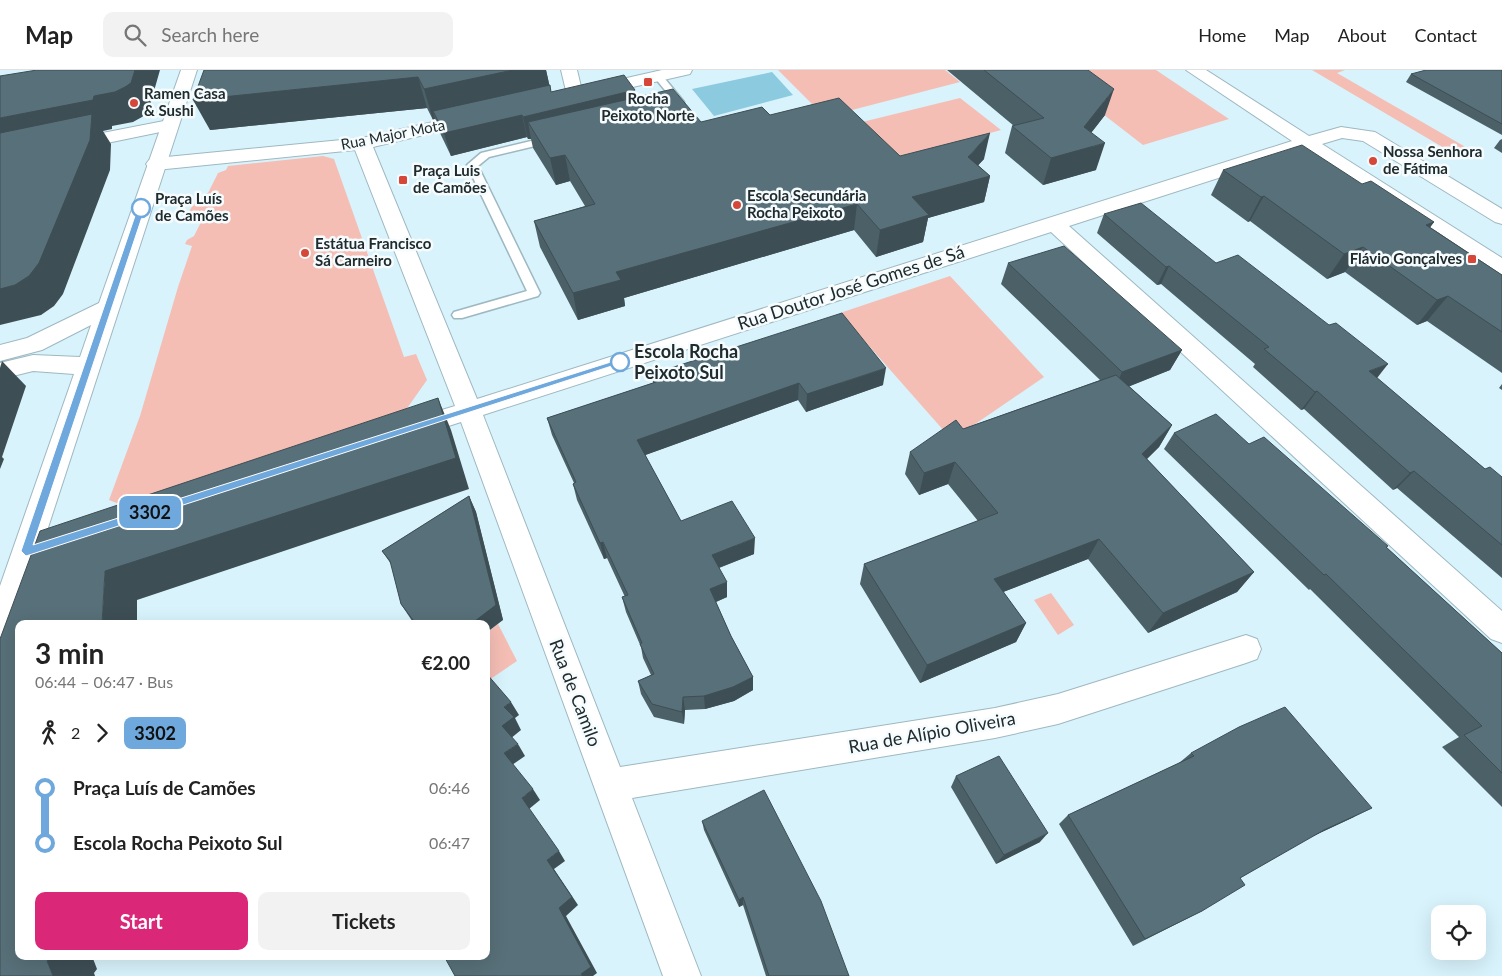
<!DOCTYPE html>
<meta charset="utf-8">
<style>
body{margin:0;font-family:Lato,sans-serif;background:#f2f2f2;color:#222;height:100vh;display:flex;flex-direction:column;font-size:19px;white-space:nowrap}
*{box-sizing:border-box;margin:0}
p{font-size:16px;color:#767676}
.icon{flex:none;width:28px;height:28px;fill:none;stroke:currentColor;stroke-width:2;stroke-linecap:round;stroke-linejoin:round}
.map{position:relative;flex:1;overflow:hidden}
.drawer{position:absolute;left:15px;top:550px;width:475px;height:340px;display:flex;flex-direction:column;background:#fff;border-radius:10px;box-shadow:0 5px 20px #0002}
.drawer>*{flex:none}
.badge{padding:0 10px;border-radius:8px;font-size:18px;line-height:32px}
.buttons{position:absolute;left:1431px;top:835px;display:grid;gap:10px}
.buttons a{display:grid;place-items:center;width:55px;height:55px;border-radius:10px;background:#fff;box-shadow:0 5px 20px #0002;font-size:25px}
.map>.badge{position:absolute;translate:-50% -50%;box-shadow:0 0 0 2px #fff}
.legs{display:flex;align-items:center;gap:8px;height:55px;padding:0 20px;font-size:16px}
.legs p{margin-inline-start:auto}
.summary{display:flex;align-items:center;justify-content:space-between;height:85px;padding:0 20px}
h1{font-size:28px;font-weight:700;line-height:38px}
.cta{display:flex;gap:10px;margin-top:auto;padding:10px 20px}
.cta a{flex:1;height:58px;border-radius:10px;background:#db2777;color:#fff;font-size:20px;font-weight:700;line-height:58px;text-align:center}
.cta a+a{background:#f2f2f2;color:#222}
ul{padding:0 20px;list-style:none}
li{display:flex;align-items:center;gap:18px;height:55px;font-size:19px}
li i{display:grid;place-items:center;width:8px;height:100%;margin:0 6px;background:currentColor}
li i::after{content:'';width:12px;height:12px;margin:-6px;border:4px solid;border-radius:50%;background:#fff}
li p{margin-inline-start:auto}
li:first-child i{background:linear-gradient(#0000 50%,currentColor 0)}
li:last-child i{background:linear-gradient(currentColor 50%,#0000 0)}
header{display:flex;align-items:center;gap:30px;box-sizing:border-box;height:70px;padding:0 25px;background:#fff;border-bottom:1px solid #e0e0e0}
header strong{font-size:24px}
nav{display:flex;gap:28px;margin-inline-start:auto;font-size:18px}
.search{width:350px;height:45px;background:#f2f2f2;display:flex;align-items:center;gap:12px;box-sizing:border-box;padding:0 18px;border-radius:10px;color:#767676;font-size:19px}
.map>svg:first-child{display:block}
.green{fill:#f5beb5}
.water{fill:#8ccadf}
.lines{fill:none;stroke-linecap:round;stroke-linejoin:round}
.lane-casing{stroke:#9eb8c1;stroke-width:3}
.street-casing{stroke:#9eb8c1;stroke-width:2}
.secondary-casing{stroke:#9eb8c1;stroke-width:2}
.lane{fill:#fff;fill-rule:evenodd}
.street{fill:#fff;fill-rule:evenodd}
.secondary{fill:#fff;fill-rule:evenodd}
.wall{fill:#4c6068}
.shaded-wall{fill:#3e4e55}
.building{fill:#587079;stroke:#3e4e55}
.line-1{fill:#6fa8dc;stroke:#fff}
.poi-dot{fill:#d44739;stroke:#f6fcfe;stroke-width:2}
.stop-1-dot{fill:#fff;stroke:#6fa8dc;stroke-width:2.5}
.labels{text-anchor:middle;stroke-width:5;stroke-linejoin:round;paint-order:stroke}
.far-poi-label{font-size:15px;font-weight:bold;fill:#202b2e;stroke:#f6fcfe;text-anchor:start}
.far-street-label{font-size:15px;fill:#202b2e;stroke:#f6fcfe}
.far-stop-label{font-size:15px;font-weight:bold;fill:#202b2e;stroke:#f6fcfe;text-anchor:start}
.street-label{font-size:18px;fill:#202b2e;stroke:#f6fcfe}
.stop-label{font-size:18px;font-weight:bold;fill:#202b2e;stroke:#f6fcfe;text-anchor:start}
</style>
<header>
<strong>Map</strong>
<div class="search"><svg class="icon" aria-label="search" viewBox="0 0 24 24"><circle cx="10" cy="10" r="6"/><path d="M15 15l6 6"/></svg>Search here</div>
<nav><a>Home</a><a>Map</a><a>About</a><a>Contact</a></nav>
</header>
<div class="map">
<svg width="1502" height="906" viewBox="0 0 1502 906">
<rect width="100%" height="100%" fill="#d8f3fc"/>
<g class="green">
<polygon points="778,0 945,0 960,12 825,47"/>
<polygon points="1046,0 1156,0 1229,49 1143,75"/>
<polygon points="1312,0 1345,0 1337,3 1476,83 1461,88"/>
<polygon points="960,28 1001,60 891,90 854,54"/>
<polygon points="323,86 334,89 404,287 416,284 427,310 403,344 119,434 109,430 140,346 178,217 192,176 185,174 187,170 194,166 202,150 191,149 192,144 188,143 198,127 208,123 218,103 226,100 228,96"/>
<polygon points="950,206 1044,307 952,370 840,243"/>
<polygon points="1051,523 1074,555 1058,565 1034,530"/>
<polygon points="498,554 517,591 486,612 486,563"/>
</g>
<polygon class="water" points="772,2 793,25 714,46 692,19"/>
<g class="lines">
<defs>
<g id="lane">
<polygon points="655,4 661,4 684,32 684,36 678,36 655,8"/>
<polygon points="552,66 557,69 556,71 489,87 478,96 540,223 538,226 462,248 454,248 452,245 454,242 527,221 467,95 481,83"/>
</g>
<g id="street">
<polygon points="561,0 577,0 583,25 580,29 568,29"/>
<polygon points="662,0 692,0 690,4 593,26 587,25 584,21 587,17"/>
<polygon points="1186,0 1206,0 1309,66 1341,57 1375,62 1502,139 1502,154 1495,152 1363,71 1342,68 1322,74 1502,188 1502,205 1494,203 1305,80 1069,156 1502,541 1502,573 1491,569 1051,162 483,345 620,697 995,638 1058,624 1246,565 1257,569 1261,579 1257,589 1246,593 1058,654 995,668 632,728 701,906 663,906 461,352 411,368 402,366 398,359 402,352 455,336 355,80 156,100 149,98 146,94 149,90 156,88 362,68 473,43 479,44 482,48 479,52 373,77 477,329 1292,71"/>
<polygon points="169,50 175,51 178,55 175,59 0,95 0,83"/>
</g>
<polygon id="secondary" points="181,0 197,0 15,559 11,568 0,572 0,516 74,304 33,301 1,309 0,293 33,285 80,287 91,255 42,280 0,291 0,275 27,268 99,233"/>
</defs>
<use href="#lane" class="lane-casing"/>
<use href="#street" class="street-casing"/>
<use href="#secondary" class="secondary-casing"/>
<use href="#lane" class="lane"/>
<use href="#street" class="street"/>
<use href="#secondary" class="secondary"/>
</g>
<g class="wall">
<polygon points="204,0 546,0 551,22 635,20 636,27 701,52 770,45 900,86 984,89 978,95 990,106 984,132 928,148 923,172 876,187 854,160 624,228 625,236 578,250 540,177 534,151 585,136 570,111 556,115 533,78 531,69 528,69 527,67 451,86 440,63 435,49 433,50 427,38 210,60"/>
<polygon points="947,0 1088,0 1105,45 1091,63 1096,100 1043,115 1005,83 1012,56 1014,56"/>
<polygon points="1502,0 1502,65 1406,12 1411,4"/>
<polygon points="1502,69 1502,83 1494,78 1500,70"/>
<polygon points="1223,100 1362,114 1434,152 1430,157 1502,205 1502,303 1427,251 1417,255 1345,202 1327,209 1250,151 1248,152 1211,125"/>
<polygon points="1104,144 1216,193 1377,308 1485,399 1502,407 1502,508 1397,418 1393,420 1304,339 1301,340 1253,297 1255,294 1161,214 1157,215 1097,163"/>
<polygon points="1008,193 1182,280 1170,300 1129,316 1172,355 1159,377 1147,389 1254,502 1237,522 1148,563 1088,489 1003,522 1026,553 1016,572 920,613 860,514 864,494 978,451 948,414 919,425 905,404 910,382 963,359 1100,310 1001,214"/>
<polygon points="652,304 883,315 806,342 798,330 645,385 681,451 754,484 719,498 727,527 716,532 731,566 753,607 753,620 734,631 705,639 685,640 684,654 654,647 641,624 638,611 651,605 643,588 641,577 626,542 622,527 625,527 607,488 604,489 577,430 573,414 574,413 552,365 547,348 653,313"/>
<polygon points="1502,314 1502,320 1499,318"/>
<polygon points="1174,363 1249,374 1386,477 1502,583 1502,737 1442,677 1459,667 1310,519 1309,520 1164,379"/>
<polygon points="469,426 476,442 503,550 486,554 414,554 401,534 391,494 382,481"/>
<polygon points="1191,683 1354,747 1311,767 1240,808 1202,841 1133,876 1059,754 1068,745 1179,693"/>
<polygon points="956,706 1040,772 996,794 951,717"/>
<polygon points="702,751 849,906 766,906 743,835 739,837 704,760"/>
</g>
<g class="shaded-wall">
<polygon points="135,0 160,0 148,42 142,47 133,52 112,56 112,59 103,61 111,74 110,100 63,224 54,236 41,245 0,255 0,48 94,26"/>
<polygon points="513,0 546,0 551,23 433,41 435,49 433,50 424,19"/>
<polygon points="418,7 427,38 210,60 193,30"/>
<polygon points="1114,19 1105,45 1077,81 1105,73 1096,100 1043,115 1051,88 1084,57"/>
<polygon points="635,20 637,43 528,52 531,69 528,69 523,47"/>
<polygon points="522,45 527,67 451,86 444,63"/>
<polygon points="990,63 984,89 962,113 968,87"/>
<polygon points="565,85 570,111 556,115 550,88"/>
<polygon points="990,106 984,132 928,148 923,172 876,187 880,160 912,127"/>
<polygon points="1264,126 1250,151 1248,152 1261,127"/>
<polygon points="857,134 854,160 624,228 625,236 578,250 573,223 616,202"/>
<polygon points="1434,152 1416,177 1426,155"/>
<polygon points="1363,177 1345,202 1327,209 1344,184"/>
<polygon points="1169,196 1161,214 1157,215 1166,197"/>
<polygon points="1448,226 1427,251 1417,255 1437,230"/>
<polygon points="1182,280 1170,300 1113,323 1122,302"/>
<polygon points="2,291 26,316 2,387 4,389 0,399 0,298"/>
<polygon points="1388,294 1374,312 1369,301"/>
<polygon points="886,298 883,315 806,342 807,324"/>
<polygon points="799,313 798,330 640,387 637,370"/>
<polygon points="1317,321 1304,339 1301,340 1315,322"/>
<polygon points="438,328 451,360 469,419 137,530 137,554 102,554 105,501"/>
<polygon points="1172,355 1159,377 1129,406 1142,384"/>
<polygon points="955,392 948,414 919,425 924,403"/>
<polygon points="1414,401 1397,418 1393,420 1410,403"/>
<polygon points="469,426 476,442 503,550 486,563 486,554 471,554"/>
<polygon points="755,468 754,484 713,500 712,485"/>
<polygon points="1099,469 1088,489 985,529 994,509"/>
<polygon points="603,472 607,488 604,489 600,473"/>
<polygon points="1254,502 1237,522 1148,563 1163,543"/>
<polygon points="727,512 727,527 711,534 710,519"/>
<polygon points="1026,553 1016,572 920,613 927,595"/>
<polygon points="753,607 753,620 734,631 705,639 704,626"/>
<polygon points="683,627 685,640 684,654 682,642"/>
<polygon points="511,632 519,645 515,648 521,660 510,669 502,656 504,637"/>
<polygon points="518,674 525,686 512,695 504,683"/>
<polygon points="533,719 540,730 529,739 522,728"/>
<polygon points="1372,738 1354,747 1307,769 1324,760"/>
<polygon points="1048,763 1040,772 996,794 1004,785"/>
<polygon points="559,781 565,791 554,799 578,835 566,846 597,903 593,906 582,906 559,838 547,790"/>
<polygon points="743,827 743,835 739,837 739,830"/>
<polygon points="51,886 92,886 97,899 94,903 95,906 53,906 47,891"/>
</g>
<g class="building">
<polygon points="37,0 135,0 131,13 125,17 115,22 94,26 93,30 0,48 0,6"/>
<polygon points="204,0 513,0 424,19 418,7 193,30"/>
<polygon points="984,0 1088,0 1114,19 1084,57 1105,73 1051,88 1012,56 1044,48"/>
<polygon points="1426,0 1502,0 1502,54 1411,4"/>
<polygon points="624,5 635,20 523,47 522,45 444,63 433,41 550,15 551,22"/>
<polygon points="673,19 701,52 762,37 770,45 839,28 900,86 990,63 968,87 990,106 912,127 929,145 880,160 857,134 616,202 621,210 573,223 534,151 595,134 565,85 550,88 528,52"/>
<polygon points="92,44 90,70 39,193 29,206 15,215 0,219 0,63"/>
<polygon points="1302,75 1362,114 1371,111 1434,152 1426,155 1502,205 1502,262 1448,226 1437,230 1363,177 1344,184 1264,126 1261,127 1223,100"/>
<polygon points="1141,133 1216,193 1238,185 1329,255 1336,253 1388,294 1369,301 1485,399 1490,397 1502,407 1502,475 1414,401 1410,403 1317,321 1315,322 1264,279 1269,277 1169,196 1166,197 1104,144"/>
<polygon points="1064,176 1182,280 1122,302 1008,193"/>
<polygon points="842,243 886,298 807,324 799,313 637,370 681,451 732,431 755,468 712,485 727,512 710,519 731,566 753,607 733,617 704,626 683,627 682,642 652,634 638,611 654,604 640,574 642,573 622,527 628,525 603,472 600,473 573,414 576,412 547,348 656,312 652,304"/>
<polygon points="1116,305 1172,355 1142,384 1254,502 1163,543 1099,469 994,509 1026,553 927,595 864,494 998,443 955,392 924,403 910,382 956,350 963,359"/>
<polygon points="438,328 456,388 105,501 102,554 19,554 19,886 51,886 51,887 47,891 53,906 0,906 0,569 40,461"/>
<polygon points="1216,344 1249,374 1264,367 1388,476 1386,477 1502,583 1502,703 1464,665 1482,656 1326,504 1324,505 1174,363"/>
<polygon points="469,426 496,535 471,554 416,554 401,534 390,491 382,481"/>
<polygon points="486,603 511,632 504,637 514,647 502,656 518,674 504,683 533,719 522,728 559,781 547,790 572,827 559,838 591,897 581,904 582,906 455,906 444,886 486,886"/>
<polygon points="1285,637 1372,738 1324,760 1240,808 1245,815 1202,841 1145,869 1068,745 1194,686 1191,683 1239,657"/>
<polygon points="999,686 1048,763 1004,785 956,706"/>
<polygon points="764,720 821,831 849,906 769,906 743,827 739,830 702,751"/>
</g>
<polygon class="line-1" points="138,137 145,138 33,475 617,290 624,292 26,486 21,481"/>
<g class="poi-dot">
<rect x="643" y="7" width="10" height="10" rx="2.5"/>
<circle cx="134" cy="33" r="5"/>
<circle cx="1373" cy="91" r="5"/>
<rect x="398" y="105" width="10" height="10" rx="2.5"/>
<circle cx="737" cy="135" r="5"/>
<circle cx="305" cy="183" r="5"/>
<rect x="1467" y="184" width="10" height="10" rx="2.5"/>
</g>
<g class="stop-1-dot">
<circle cx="141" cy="138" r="9"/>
<circle cx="620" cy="292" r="9"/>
</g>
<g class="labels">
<g class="far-poi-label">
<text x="144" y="29">Ramen Casa<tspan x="144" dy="17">&amp; Sushi</tspan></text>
<text x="648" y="34" text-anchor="middle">Rocha<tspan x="648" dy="17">Peixoto Norte</tspan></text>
<text x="1383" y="87">Nossa Senhora<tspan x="1383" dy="17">de Fátima</tspan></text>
<text x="413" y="106">Praça Luis<tspan x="413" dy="17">de Camões</tspan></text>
<text x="747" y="131">Escola Secundária<tspan x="747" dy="17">Rocha Peixoto</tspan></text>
<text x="315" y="179">Estátua Francisco<tspan x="315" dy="17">Sá Carneiro</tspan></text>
<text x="1462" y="194" text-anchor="end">Flávio Gonçalves</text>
</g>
<g class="far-street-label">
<text transform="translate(393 65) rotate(-11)" y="5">Rua Major Mota</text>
</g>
<g class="far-stop-label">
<text x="155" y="134">Praça Luís<tspan x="155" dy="17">de Camões</tspan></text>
</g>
<g class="street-label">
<text transform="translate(851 218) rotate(-18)" y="6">Rua Doutor José Gomes de Sá</text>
<text transform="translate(575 623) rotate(69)" y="6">Rua de Camilo</text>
<text transform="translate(932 663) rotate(-10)" y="6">Rua de Alípio Oliveira</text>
</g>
<g class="stop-label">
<text x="634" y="288">Escola Rocha<tspan x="634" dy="21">Peixoto Sul</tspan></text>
</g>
</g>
</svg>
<div class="buttons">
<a><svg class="icon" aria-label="locate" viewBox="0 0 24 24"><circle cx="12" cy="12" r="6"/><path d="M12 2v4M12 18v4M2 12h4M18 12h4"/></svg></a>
</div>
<b class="badge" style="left:150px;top:442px;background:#6fa8dc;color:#111">3302</b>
<section class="drawer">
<div class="summary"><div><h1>3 min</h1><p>06:44 – 06:47 · Bus</p></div><b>€2.00</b></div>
<div class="legs"><svg class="icon" aria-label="walk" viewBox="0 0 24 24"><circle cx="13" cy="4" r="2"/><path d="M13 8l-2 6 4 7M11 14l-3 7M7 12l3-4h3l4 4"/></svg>2<svg class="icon" aria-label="forward" viewBox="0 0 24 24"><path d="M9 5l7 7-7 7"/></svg><b class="badge" style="background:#6fa8dc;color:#111">3302</b></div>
<ul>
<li><i style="color:#6fa8dc"></i><b>Praça Luís de Camões</b><p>06:46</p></li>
<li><i style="color:#6fa8dc"></i><b>Escola Rocha Peixoto Sul</b><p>06:47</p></li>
</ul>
<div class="cta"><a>Start</a><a>Tickets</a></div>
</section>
</div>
